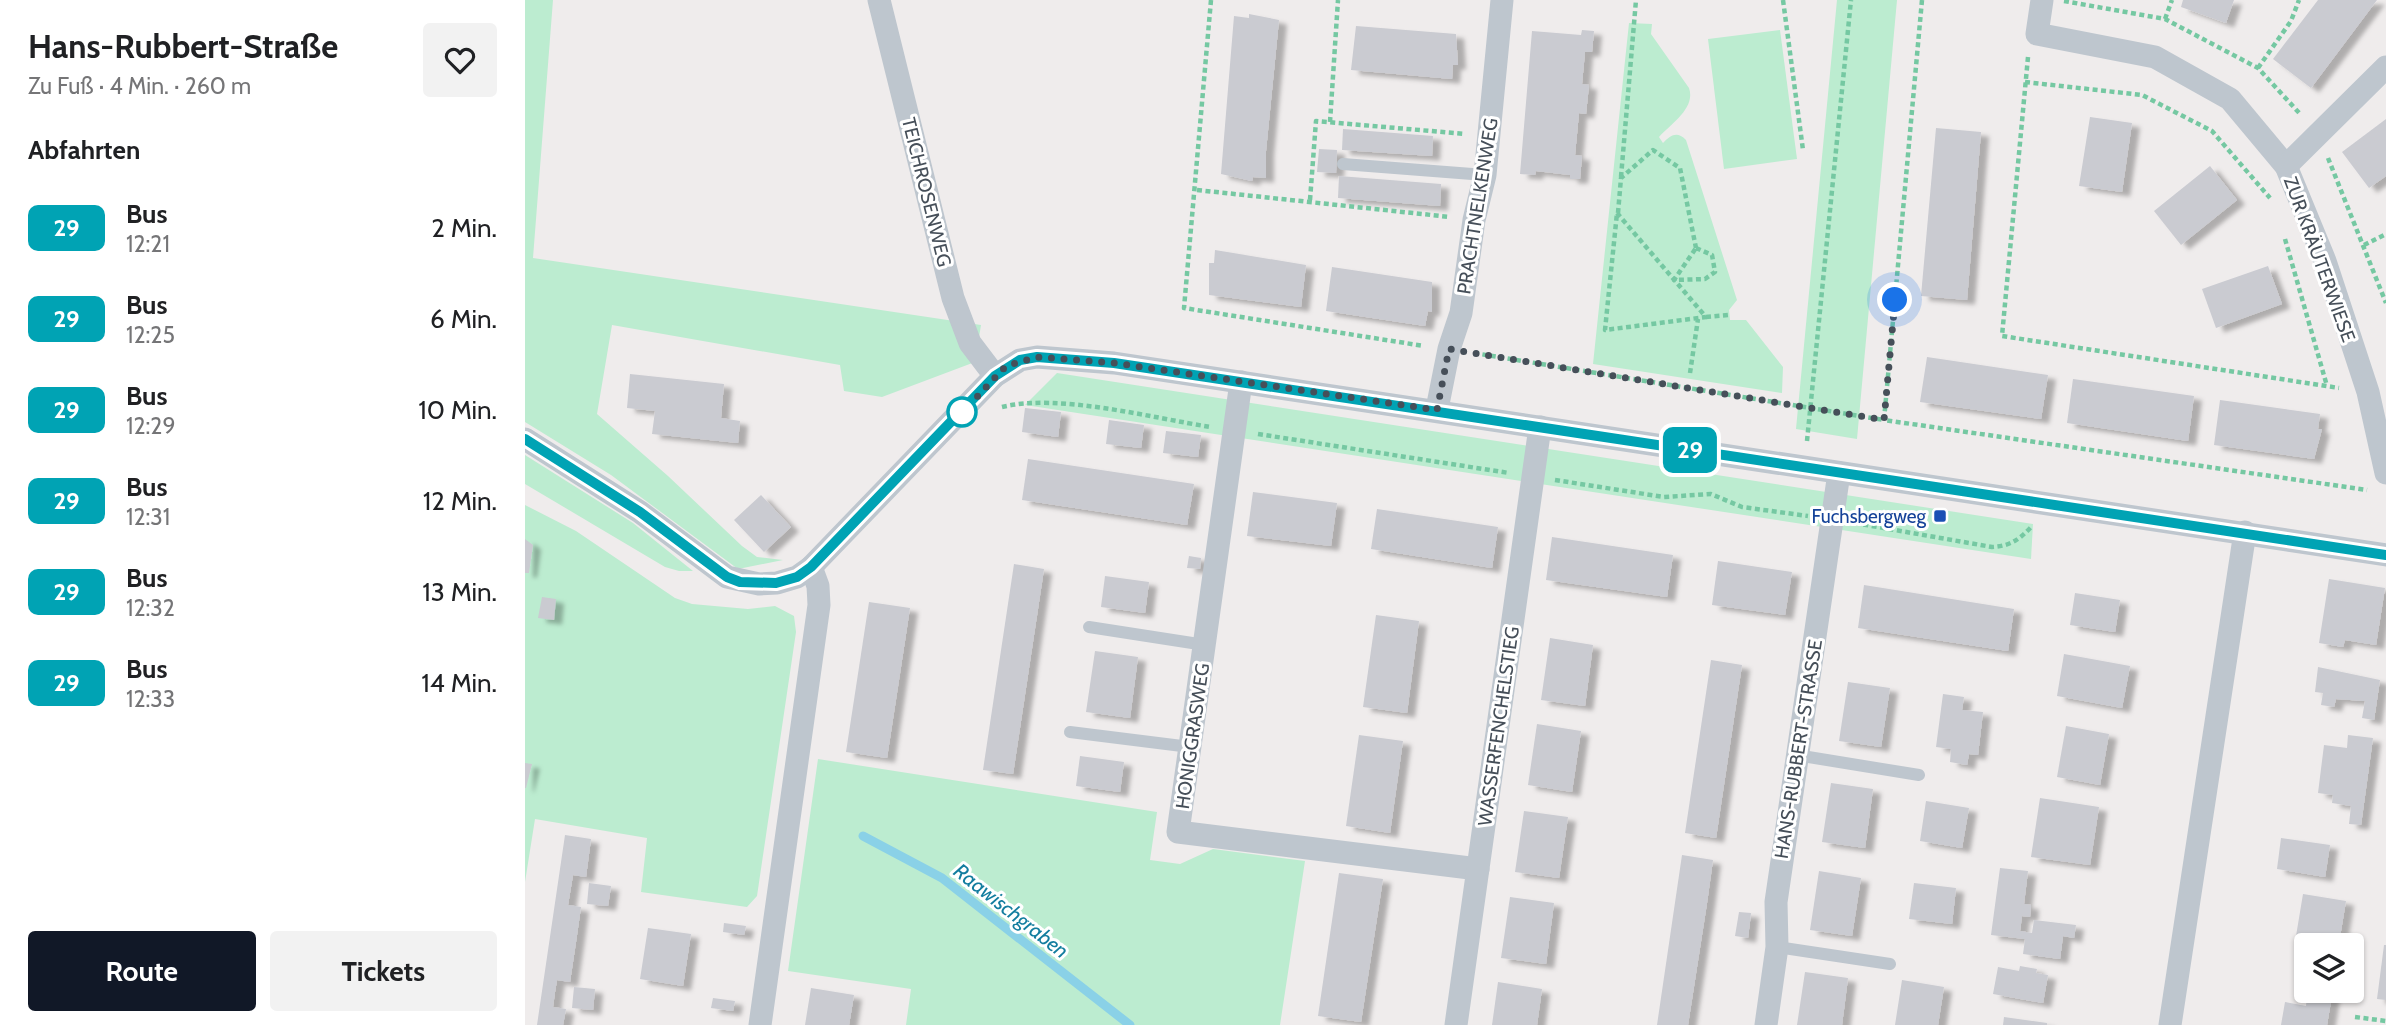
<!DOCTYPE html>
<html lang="de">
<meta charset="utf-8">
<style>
body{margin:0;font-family:Cabin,sans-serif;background:#f2f2f2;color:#202124;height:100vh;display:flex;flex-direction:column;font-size:26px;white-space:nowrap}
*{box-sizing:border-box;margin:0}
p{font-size:23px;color:#757577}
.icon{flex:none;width:38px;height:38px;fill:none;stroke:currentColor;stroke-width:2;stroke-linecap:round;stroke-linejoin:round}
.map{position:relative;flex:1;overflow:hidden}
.drawer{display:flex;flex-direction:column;background:#fff;width:525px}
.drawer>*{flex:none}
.badge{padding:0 14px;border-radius:10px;font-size:24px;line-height:46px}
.fabs{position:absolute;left:1769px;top:933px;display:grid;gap:14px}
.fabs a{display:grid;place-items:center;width:70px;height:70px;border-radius:7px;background:#fff;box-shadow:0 2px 5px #0004;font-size:35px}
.you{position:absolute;width:35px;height:35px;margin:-18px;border:5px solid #fff;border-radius:50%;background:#1a73e8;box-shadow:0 0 0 10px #1a73e833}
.map>.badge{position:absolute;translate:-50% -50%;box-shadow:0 0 0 4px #fff}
h2{padding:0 28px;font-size:26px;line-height:63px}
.round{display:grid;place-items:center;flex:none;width:74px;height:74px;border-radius:7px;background:#f2f2f2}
.headline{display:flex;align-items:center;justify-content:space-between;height:119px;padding:0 28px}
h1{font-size:33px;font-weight:700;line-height:52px}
.button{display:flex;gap:14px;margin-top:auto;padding:14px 28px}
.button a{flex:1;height:80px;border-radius:7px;background:#111827;color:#fff;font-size:28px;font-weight:700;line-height:80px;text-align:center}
.button a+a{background:#f2f2f2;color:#202124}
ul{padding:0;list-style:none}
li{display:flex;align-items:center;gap:21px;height:91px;padding:0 28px}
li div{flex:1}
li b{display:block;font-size:26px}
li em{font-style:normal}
li .badge{min-width:77px;font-weight:700;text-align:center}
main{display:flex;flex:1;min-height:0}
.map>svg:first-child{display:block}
.green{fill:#bcecd0}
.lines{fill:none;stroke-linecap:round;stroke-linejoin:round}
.stream{stroke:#8ad1e7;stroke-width:9}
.building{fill:#cacbd1;filter:url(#shadow)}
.path{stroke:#75c8a2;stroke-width:4.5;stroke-dasharray:5 3.5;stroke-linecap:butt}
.service{stroke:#bec6ce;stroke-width:12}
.minor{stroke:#bec6ce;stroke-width:23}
.line-casing{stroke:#fff;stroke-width:16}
.line{stroke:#00a3b4;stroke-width:10}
.walk{stroke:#464f59;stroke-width:7;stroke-dasharray:0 12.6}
.stop-dot{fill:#fff;stroke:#00a3b4;stroke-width:3.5}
.transit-dot{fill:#1a4fb4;stroke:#fff;stroke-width:2.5}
.labels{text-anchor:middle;stroke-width:6;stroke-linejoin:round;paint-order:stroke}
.street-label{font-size:19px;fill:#464f59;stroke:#fff}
.transit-label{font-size:19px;fill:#164399;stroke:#fff;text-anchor:end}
.water-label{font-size:21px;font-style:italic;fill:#137d9f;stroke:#fff}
</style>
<main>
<section class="drawer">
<div class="headline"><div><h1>Hans-Rubbert-Straße</h1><p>Zu Fuß · 4 Min. · 260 m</p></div><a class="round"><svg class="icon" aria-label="heart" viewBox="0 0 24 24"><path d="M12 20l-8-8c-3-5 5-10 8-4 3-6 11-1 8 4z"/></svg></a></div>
<h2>Abfahrten</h2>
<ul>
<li><span class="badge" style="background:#00a3b4;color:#fff">29</span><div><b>Bus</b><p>12:21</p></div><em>2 Min.</em></li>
<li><span class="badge" style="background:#00a3b4;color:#fff">29</span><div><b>Bus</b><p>12:25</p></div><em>6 Min.</em></li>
<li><span class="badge" style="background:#00a3b4;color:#fff">29</span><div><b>Bus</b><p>12:29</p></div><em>10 Min.</em></li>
<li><span class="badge" style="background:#00a3b4;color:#fff">29</span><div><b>Bus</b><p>12:31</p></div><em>12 Min.</em></li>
<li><span class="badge" style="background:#00a3b4;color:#fff">29</span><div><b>Bus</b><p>12:32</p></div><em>13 Min.</em></li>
<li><span class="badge" style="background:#00a3b4;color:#fff">29</span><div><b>Bus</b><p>12:33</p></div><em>14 Min.</em></li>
</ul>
<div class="button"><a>Route</a><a>Tickets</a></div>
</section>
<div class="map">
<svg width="1861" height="1025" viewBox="0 0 1861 1025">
<defs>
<filter id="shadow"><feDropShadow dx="8" dy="4.5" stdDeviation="2" flood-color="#0004"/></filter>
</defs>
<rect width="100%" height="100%" fill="#efecec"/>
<g class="green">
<polygon points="0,0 28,0 8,258 456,325 450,362 357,397 319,391 315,365 87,325 72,414 143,476 217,546 232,557 258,560 213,569 86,475 0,422"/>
<polygon points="1312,0 1372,0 1332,439 1271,429"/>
<path d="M1104 23 1127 24 1126 34 1164 88C1171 108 1146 124 1134 137L1138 143C1146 135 1152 131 1161 140L1212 300 1204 310 1205 320H1221L1258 367 1257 393 1068 364Z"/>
<polygon points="1255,30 1272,159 1199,169 1183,39"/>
<polygon points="532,373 1508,524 1506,559 500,405"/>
<polygon points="0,455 108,523 168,571 154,571 140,567 0,484"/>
<polygon points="0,505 51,531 150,598 167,604 223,609 250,606 269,616 271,632 232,896 222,907 116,892 122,838 10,819 0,882"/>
<polygon points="293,759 632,812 625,860 655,864 688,849 780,861 755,1025 381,1025 386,989 263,971"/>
</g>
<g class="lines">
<polyline class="stream" points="338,836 417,878 605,1025"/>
</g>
<g class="building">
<polygon points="1658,0 1709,0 1701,23 1656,7"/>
<polygon points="1793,0 1852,0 1786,88 1748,59"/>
<polygon points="724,14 754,20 741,151 741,178 728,177 727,181 696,174 709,16 724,18"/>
<polygon points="831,26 931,34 933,65 928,65 927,79 826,70"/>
<polygon points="1057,30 1069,31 1067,52 1060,52 1057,84 1064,85 1061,114 1054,113 1050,155 1057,156 1055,179 1045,179 1045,175 1011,171 1010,175 995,174 1007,31 1056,35"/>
<polygon points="1565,117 1607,123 1597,192 1554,186"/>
<polygon points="1861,119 1861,176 1844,188 1817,152"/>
<polygon points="1411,128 1456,132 1442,300 1396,296"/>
<polygon points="818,129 908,136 907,156 817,150"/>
<polygon points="794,149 812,150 811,173 792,172"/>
<polygon points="1685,166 1712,200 1656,245 1629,211"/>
<polygon points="814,176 916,184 915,206 813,198"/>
<polygon points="690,250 781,265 776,307 684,295 684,263 689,263"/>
<polygon points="1743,266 1757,304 1691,328 1677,289"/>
<polygon points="807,267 907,282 907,312 903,311 900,326 801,311"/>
<polygon points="1402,357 1523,375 1516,419 1395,402"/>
<polygon points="105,374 199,384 196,418 215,421 213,443 127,434 130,411 102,408"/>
<polygon points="1548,379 1669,396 1663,441 1542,423"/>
<polygon points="1695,400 1795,414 1793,429 1797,429 1789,459 1689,445"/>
<polygon points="500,408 536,412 533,437 497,432"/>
<polygon points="584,420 619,425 616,448 581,444"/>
<polygon points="641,431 676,435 673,457 638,453"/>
<polygon points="503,459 669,484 662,525 497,500"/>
<polygon points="728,492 812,503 806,546 722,536"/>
<polygon points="236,495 266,527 239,552 209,520"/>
<polygon points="852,509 973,527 967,568 846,549"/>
<polygon points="1027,537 1148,555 1142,597 1021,580"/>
<polygon points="0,539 8,545 4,573 0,573"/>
<polygon points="664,556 676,558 675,569 662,568"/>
<polygon points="1193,561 1267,572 1260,615 1187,605"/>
<polygon points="489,564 519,569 488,774 458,770"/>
<polygon points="580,576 624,582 620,613 576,607"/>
<polygon points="1804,579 1860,588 1851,645 1820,640 1818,647 1794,643"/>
<polygon points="1339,585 1489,609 1483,651 1333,628"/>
<polygon points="1550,593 1595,600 1590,632 1545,625"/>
<polygon points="17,597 31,599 29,620 13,618"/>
<polygon points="344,602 385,608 362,758 321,752"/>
<polygon points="851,615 894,621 882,713 838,707"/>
<polygon points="1025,638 1068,645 1060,706 1016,700"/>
<polygon points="570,651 613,657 605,718 561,712"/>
<polygon points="1539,654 1605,666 1597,708 1532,696"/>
<polygon points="1186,660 1217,665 1191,838 1160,833"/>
<polygon points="1793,667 1855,680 1849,720 1837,718 1840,701 1811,699 1809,707 1796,705 1798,693 1790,692"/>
<polygon points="1323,682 1365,688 1356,747 1314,741"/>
<polygon points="1418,694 1439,697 1437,710 1458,712 1453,755 1444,754 1442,765 1425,762 1426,749 1411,747"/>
<polygon points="1012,724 1056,731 1047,792 1003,785"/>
<polygon points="1541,726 1584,734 1575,785 1532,777"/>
<polygon points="834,735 878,741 865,833 821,826"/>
<polygon points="1823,735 1848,738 1836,825 1824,824 1826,806 1807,803 1808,795 1793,793 1799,745 1822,748"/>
<polygon points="555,756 599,762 595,792 551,786"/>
<polygon points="0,763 7,764 1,788 0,788"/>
<polygon points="1306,783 1348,789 1340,848 1297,842"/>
<polygon points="1515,798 1574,807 1565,865 1506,857"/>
<polygon points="1401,801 1444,808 1437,848 1395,841"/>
<polygon points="999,811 1043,817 1034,878 990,872"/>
<polygon points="40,835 66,839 61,877 48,875 43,905 56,907 51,942 45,982 32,980 30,992 28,1007 41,1009 38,1025 12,1025"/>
<polygon points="1756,838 1805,845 1800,877 1752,869"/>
<polygon points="1157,855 1188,860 1182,903 1163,1025 1132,1025"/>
<polygon points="1475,868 1503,871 1499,904 1506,905 1505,917 1497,916 1495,931 1507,933 1509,920 1551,925 1549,938 1538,936 1535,959 1498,954 1500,939 1466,935"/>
<polygon points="1294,871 1336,878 1327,936 1285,930"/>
<polygon points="814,873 858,879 836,1022 793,1016"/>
<polygon points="64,883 86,886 83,906 62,904"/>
<polygon points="1389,883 1431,888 1427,924 1384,919"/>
<polygon points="1778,894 1821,901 1815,937 1820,938 1819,945 1782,945 1782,950 1769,948"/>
<polygon points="985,897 1029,903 1021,964 976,958"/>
<polygon points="1214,912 1226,913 1223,938 1210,936"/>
<polygon points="199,923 221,926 219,935 198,932"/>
<polygon points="123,928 166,934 158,986 115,979"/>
<polygon points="1859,945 1861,945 1861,1000 1852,999"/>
<polygon points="1495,966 1512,969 1511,973 1523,975 1518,1003 1468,994 1473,967 1494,971"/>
<polygon points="1280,972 1323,978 1317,1025 1272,1025"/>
<polygon points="1377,980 1419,987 1413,1025 1370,1025"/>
<polygon points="973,982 1017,989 1012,1025 967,1025"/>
<polygon points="49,987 70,989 68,1010 47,1008"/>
<polygon points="286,988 329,995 324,1025 280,1025"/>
<polygon points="1793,990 1808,990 1802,1025 1756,1025 1760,1002 1781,1006 1782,996 1792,998"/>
<polygon points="188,998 210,1001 208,1011 186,1008"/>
<polygon points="1479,1017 1522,1023 1522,1025 1478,1025"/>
</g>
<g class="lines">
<g class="path">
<polyline points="686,0 659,308 899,346"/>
<polyline points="1258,0 1278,150"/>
<polyline points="1397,0 1359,420 1842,490"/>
<polyline points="1539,1 1640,19 1733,68 1776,115"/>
<polyline points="1640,19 1647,0"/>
<polyline points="1503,57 1477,336 1814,388"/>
<polyline points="1733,68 1766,21 1774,0"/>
<polyline points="1500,82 1617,95 1687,131 1745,198"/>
<polyline points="805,122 813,0"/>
<polyline points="1803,158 1861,303"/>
<polyline points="1096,177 1111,0"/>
<polyline points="672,190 925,217"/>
<polyline points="785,200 791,121 940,134"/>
<polygon points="1092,213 1181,317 1080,330"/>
<polyline points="1093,213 1096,178 1128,150 1155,168 1171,248"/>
<polyline points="1760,239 1802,386"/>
<polyline points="1839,245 1861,234"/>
<polygon points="1171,248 1187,255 1190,272 1180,279 1149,280"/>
<polyline points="1181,317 1204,315"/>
<polyline points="949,353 1359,420"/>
<polyline points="1165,373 1173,319"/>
<path d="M477 407C534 393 627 418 686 427"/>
<polyline points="733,434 984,473"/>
<polyline points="1282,441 1326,0"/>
<polyline points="1030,480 1139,497 1186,494 1217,507 1283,516"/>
<path d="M1330 523 1467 547C1486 546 1495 539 1507 526"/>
<polyline points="1830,1017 1861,1021"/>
</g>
<g class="service">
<polyline points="818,164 960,175"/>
<polyline points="564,627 680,645"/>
<polyline points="545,732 665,747"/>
<polyline points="1271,755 1394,775"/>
<polyline points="1252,947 1365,964"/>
</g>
<g class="minor">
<polyline points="354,0 428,298 445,343 470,376"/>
<polyline points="1517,0 1512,34 1630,57 1705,99 1761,166 1800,261 1843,392 1861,473"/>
<polyline points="1761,166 1861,67"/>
<polyline points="716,382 653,832 953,869"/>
<polyline points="912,409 924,349 936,313 949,220 960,175 977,0"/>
<polyline points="0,439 115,512 202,577 234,584 252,583 272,577 286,567 470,376 495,360 512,357 589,363 1861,555"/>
<polyline points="235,1025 294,605 293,586 286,567"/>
<polyline points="931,1025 1015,427"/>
<polyline points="1241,1025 1252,947 1251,902 1314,473"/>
<polyline points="1645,1025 1720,532"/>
</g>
</g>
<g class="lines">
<defs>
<polyline id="line" points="0,439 115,512 202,577 215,582 251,583 272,577 286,567 470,376 495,360 512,357 589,363 1861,555"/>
</defs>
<use href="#line" class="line-casing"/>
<use href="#line" class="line"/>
<polyline class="walk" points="437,412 432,418 481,366 512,357 589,363 912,410 924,349 1359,420 1370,300"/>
</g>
<circle class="stop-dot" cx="437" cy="412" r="14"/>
<rect class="transit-dot" x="1408" y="509" width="14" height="14" rx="3.5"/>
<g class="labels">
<g class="street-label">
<text transform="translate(402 192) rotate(76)" y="7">TEICHROSENWEG</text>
<text transform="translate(952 206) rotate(-81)" y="7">PRACHTNELKENWEG</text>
<text transform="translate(1795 259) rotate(70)" y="7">ZUR KRÄUTERWIESE</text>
<text transform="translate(973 726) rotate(-82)" y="7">WASSERFENCHELSTIEG</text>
<text transform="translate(667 736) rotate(-82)" y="7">HONIGGRASWEG</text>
<text transform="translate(1273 749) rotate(-81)" y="7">HANS-RUBBERT-STRASSE</text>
</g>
<g class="transit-label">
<text x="1401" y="523">Fuchsbergweg</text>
</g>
<g class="water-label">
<text transform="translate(486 911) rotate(38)" y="7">Raawischgraben</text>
</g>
</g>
</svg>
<div class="fabs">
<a><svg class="icon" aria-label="layers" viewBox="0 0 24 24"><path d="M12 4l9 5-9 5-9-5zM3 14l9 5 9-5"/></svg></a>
</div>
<div class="you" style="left:1370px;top:300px"></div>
<b class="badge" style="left:1165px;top:450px;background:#00a3b4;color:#fff">29</b>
</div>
</main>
